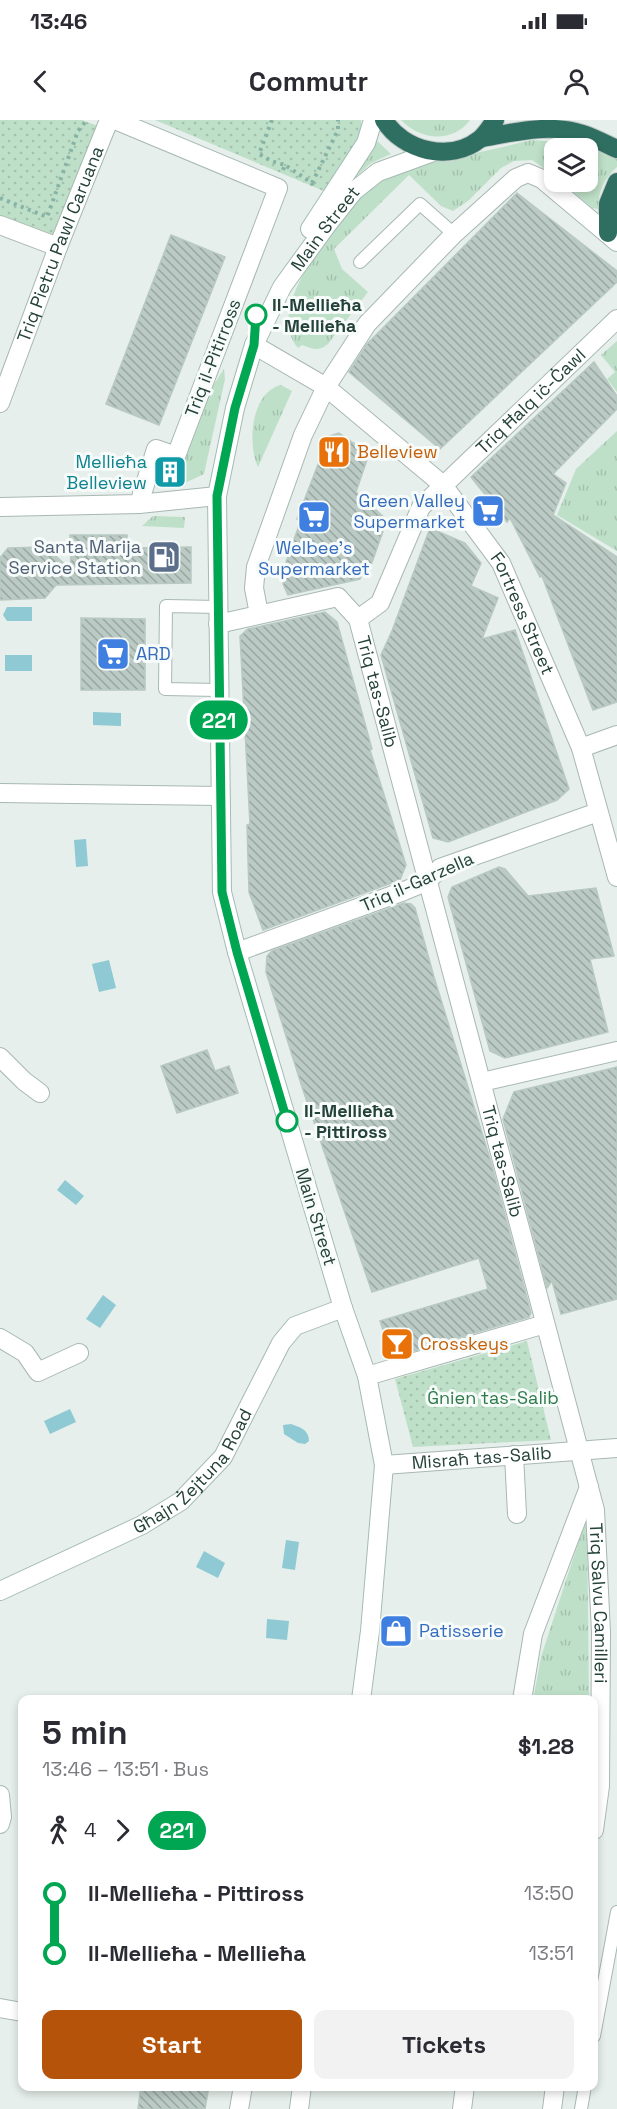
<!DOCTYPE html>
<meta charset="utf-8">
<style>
body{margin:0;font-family:"Space Grotesk",sans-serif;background:#f2f2f3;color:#2b2b33;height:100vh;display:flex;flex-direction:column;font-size:22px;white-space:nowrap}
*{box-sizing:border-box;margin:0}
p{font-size:20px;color:#7c7c81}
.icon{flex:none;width:33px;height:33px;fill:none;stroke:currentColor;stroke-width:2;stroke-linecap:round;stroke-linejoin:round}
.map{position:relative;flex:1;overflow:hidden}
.sheet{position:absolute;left:18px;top:1575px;width:580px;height:396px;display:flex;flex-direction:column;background:#fff;border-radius:12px;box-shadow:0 3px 9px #0003}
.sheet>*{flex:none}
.badge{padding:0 12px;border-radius:20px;font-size:21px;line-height:39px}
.fabs{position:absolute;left:544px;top:18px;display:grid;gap:12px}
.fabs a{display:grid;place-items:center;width:54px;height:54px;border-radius:12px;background:#fff;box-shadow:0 3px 9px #0003;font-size:30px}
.map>.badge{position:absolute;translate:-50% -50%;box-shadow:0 0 0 3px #fff}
.legs{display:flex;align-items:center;gap:9px;height:66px;padding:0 24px;font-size:20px}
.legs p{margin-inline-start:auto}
.summary{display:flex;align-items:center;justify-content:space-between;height:102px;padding:0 24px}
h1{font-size:33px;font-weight:700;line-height:45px}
.action{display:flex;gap:12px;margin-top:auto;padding:12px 24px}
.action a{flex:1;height:69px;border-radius:12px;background:#b45309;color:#fff;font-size:24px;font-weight:700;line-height:69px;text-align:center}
.action a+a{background:#f2f2f3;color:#2b2b33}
ul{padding:0 24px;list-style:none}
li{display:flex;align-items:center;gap:21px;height:60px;font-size:22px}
li i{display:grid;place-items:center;width:9px;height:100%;margin:0 8px;background:currentColor}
li i::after{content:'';width:15px;height:15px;margin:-8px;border:4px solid;border-radius:50%;background:#fff}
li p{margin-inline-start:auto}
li:first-child i{background:linear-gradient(#0000 50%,currentColor 0)}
li:last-child i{background:linear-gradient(currentColor 50%,#0000 0)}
.status{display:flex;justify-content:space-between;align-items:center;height:42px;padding:0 30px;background:#fff;direction:ltr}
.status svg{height:16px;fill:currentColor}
header{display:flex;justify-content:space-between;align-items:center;height:78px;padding:0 24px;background:#fff;font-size:27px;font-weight:700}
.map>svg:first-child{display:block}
.grass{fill:url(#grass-tufts)}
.park{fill:url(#park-dots)}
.water{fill:#8ec9d4}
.building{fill:url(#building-back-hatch);stroke:#b8c9c2;stroke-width:1.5}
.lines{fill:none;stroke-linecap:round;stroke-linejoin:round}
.lane-casing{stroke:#a8b8b2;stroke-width:14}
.street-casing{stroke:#a8b8b2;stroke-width:20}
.secondary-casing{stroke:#a4bbb3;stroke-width:20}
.highway-casing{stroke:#c2cac8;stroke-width:20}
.path{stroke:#86b3a5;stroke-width:4;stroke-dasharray:3 4.5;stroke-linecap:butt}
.lane{stroke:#fff;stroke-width:12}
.street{stroke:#fff;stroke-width:18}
.secondary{stroke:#fff;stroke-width:18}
.highway{stroke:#2f6f62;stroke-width:18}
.line-1-casing{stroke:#fff;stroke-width:14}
.line-1{stroke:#00a651;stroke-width:9}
.stop-1-dot{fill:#fff;stroke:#00a651;stroke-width:3}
.labels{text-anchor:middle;stroke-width:6;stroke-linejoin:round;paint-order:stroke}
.street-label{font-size:18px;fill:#24423a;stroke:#f7fbf9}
.stop-label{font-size:18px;font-weight:bold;fill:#24423a;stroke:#f7fbf9;text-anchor:start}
.food-label{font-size:18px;fill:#c56008;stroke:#f7fbf9;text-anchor:start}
.culture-label{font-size:18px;fill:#0d838f;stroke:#f7fbf9;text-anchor:end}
.shop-label{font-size:18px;fill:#366cbe;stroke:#f7fbf9;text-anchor:start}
.service-label{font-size:18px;fill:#4e5e75;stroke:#f7fbf9;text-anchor:end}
.park-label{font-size:18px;fill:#2d7a4b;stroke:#f7fbf9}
</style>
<div class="status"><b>13:46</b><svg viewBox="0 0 49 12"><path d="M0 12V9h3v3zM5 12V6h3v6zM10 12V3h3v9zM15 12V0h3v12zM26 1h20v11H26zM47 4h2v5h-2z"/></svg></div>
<header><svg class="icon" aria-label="back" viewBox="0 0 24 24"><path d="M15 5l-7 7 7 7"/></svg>Commutr<svg class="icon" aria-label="person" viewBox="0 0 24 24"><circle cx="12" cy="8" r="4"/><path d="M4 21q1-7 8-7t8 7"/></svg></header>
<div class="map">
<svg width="617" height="1989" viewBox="0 0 617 1989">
<defs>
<pattern id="grass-tufts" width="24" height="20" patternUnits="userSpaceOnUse" patternTransform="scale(1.5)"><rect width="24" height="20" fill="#bfe0c8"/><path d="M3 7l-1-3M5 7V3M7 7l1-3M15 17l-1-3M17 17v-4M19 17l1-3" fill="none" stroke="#a4c1ad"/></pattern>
<pattern id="park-dots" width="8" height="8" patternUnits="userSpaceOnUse" patternTransform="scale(1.5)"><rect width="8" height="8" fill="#bfe0c8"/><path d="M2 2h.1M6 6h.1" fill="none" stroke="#a4c1ad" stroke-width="1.8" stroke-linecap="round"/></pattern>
<pattern id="building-back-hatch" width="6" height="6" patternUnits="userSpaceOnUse" patternTransform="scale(1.5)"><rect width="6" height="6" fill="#bbcac4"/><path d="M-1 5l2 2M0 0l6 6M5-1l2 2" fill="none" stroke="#98a6a0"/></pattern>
</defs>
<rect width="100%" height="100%" fill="#e6efeb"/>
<g class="grass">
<path d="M401 0H470C452 24 420 20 401 0Z"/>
<polygon points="375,19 391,34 371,43 352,60"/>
<path d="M532 20C562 22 589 24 617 35V47C603 60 599 70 598 89L592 88 562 62H588V28H555V56L532 40 514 41 501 48 468 81 453 91 441 86 409 55 334 129 342 149 368 172 328 224C318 232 313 229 302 225L298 228C267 192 320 127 342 99 354 84 364 68 380 59 400 49 424 44 446 40 475 33 503 27 532 20Z"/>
<polygon points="617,221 617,272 607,259 615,252 601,235"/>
<polygon points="224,249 225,259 204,354 172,369 210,270"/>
<path d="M281 265 292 271 258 347C247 324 251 272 281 265Z"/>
<polygon points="617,311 617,431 557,395 576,349"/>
<polygon points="153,396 185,397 184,408 142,406"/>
<polygon points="587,1396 589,1579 533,1580 541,1537"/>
</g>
<g class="park">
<polygon points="0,0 82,0 98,6 55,118 0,97"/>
<path d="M155 0H361C363 27 341 51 326 72Z"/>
<polygon points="527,1221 551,1320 413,1327 395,1259"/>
</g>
<g class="water">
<polygon points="7,487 32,487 32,501 7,501 3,495"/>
<rect x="5" y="535" width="27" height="16"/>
<polygon points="93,592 121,593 121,606 93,605"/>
<polygon points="86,719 88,746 76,747 74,720"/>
<polygon points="109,840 116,868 99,872 92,844"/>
<polygon points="65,1060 84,1076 76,1085 57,1070"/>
<polygon points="103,1175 116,1185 100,1208 86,1199"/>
<polygon points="70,1289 76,1302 50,1314 44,1301"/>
<path d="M291 1304C300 1307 309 1310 309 1321L305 1324 298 1323 284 1314 283 1305Z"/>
<polygon points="286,1420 299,1422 295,1450 282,1448"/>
<polygon points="204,1431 225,1443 218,1458 196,1447"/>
<polygon points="267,1499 289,1501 287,1520 266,1518"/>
</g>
<g class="building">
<polygon points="517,73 617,151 617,162 440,329 349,252 367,224"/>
<polygon points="171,115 225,137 159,305 106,284"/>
<polygon points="594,242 617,276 617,289 553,354 566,363 553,395 617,437 617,582 593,590 542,456 540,457 510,398 507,402 471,357"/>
<polygon points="339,313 369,334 356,372 387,400 370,448 365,446 360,459 288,475 283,464 291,444 286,442 301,400 297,399 329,316"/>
<polygon points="430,408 465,423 481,443 471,466 498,478 482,519 515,510 569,669 557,680 448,722 433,718 381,535 392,511"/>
<polygon points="70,415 127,415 127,428 191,427 191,463 56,465 45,478 0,480 0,438 8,428 46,427 71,450"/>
<polygon points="325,492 337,502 372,629 370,630 406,745 400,760 263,810 249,772 247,705 250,704 240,516 248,509"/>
<polygon points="81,498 145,499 145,570 81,570"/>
<polygon points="499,747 505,749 528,776 596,768 614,836 590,839 608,912 505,938 490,931 448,777 452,767"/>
<polygon points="404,783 411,784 415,788 434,857 491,1042 531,1193 529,1197 512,1202 397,1236 390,1231 380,1201 488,1169 479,1138 372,1172 302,967 266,852 267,836 272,831"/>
<polygon points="207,930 215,951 229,946 238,973 177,993 161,946"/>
<polygon points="617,947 617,1179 561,1194 552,1161 547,1168 503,999 514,972"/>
<polygon points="141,1966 209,1966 205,1989 138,1989"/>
</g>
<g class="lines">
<defs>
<g id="lane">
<polyline points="360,142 420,84 454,114"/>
<polyline points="218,487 166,486 165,569 219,570"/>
<polyline points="594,1916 617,1792"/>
<polyline points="581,1989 585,1966"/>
</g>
<g id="street">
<polyline points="115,0 278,68 176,336 156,329 139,384"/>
<polyline points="0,105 58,127"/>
<path id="s1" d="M254 225 326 267 443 365 501 443 581 628 617 757"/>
<path id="s2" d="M0 283 58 127 109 0"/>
<polyline points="0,387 139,384 217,376"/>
<polyline points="259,494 254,468 256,447 303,315 326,267 367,204 454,114 516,58 528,53 542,59 617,122"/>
<path id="s3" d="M358 499 380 483 421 387 617 199"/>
<path id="s4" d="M218 504 338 477 358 499 595 1390 601 1512 600 1666 594 1710"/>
<polyline points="581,628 617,615"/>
<polyline points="0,673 220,676"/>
<polyline points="237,832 404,771 428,761 440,748 598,692"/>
<polyline points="0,937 24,961 40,973"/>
<polyline points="482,962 617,931"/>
<polyline points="0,1218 25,1233 38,1252 79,1233"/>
<polyline points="367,1256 545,1204"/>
<polyline points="514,1335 517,1394"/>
<path id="s5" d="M384 1345 617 1328"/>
<polyline points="522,1580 533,1514 589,1367"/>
<polyline points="0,1888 22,1892"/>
<polyline points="239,1989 243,1966"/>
<polyline points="462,1989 465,1966"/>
<polyline points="552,1989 555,1966"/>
</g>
<g id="secondary">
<polyline points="310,109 366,23 373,0"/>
<path id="s6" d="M0 1471 142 1405 181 1381 223 1337 281 1223 295 1206 343 1188"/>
<path id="s7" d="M361 1580 370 1511 384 1345 367 1256 343 1188 237 832 222 772 217 376 235 288 254 225 282 167 327 105 354 71 378 52 433 32"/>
<polyline points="0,1675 2,1697 0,1704"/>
<polyline points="299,1989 302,1966"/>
</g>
<g id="highway">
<path d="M384 0C403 31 450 43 480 19 486 14 491 6 495 0"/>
<path d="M482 18C515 12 550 3 583 14 595 18 606 24 617 29"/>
<polyline points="608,113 608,84 617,62"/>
</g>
</defs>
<use href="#lane" class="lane-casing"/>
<use href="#street" class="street-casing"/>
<use href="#secondary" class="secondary-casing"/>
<use href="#highway" class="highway-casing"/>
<g class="path">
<polyline points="272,0 259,34 271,41 285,45"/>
<polyline points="283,50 285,45 312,63 313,69"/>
<polyline points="312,63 338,10 338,0"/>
<polyline points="0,78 47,97 78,11 86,1"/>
</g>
<use href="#lane" class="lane"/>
<use href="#street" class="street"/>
<use href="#secondary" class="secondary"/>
<use href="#highway" class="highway"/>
</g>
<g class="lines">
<defs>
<polyline id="line-1" points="256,195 254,225 235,288 217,376 222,772 237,832 287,1001"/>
</defs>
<use href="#line-1" class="line-1-casing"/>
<use href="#line-1" class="line-1"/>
</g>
<defs>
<symbol id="restaurant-square" viewBox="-11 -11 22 22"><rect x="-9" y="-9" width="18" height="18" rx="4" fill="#e8710a" stroke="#f7fbf9"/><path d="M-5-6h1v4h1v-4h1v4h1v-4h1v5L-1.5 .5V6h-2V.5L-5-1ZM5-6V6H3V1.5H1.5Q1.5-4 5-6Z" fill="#fff"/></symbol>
<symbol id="building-square" viewBox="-11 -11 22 22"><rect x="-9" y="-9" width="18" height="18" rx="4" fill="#0f9aa8" stroke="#f7fbf9"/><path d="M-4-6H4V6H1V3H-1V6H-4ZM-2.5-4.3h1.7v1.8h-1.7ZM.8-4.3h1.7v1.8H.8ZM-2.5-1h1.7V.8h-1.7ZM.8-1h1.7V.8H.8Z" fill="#fff"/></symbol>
<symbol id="supermarket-square" viewBox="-11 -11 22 22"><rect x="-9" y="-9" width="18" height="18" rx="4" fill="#3f7fe0" stroke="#f7fbf9"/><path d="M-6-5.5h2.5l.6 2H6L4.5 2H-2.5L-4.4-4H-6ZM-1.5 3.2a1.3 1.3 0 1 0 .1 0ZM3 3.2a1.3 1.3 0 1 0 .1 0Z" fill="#fff"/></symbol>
<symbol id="fuel-square" viewBox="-11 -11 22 22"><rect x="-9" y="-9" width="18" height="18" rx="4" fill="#5c6f8a" stroke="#f7fbf9"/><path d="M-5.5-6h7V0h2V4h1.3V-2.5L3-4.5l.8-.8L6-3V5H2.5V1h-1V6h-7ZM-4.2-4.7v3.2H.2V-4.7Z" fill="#fff"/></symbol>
<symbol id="bar-square" viewBox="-11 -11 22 22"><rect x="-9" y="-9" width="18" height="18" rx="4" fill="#e8710a" stroke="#f7fbf9"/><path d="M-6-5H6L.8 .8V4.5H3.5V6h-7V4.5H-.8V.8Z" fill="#fff"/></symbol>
<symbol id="shop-square" viewBox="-11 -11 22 22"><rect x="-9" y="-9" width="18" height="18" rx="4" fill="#3f7fe0" stroke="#f7fbf9"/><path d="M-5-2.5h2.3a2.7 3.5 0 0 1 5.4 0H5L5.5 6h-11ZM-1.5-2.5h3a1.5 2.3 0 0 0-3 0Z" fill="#fff"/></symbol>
</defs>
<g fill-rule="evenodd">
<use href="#restaurant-square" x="315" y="313" width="38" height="38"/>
<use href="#building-square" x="151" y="333" width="38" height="38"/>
<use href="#supermarket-square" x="469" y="372" width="38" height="38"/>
<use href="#supermarket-square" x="295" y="378" width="38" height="38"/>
<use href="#fuel-square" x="145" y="418" width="38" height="38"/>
<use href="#supermarket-square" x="94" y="515" width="38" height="38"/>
<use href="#bar-square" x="378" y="1205" width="38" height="38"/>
<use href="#shop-square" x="377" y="1492" width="38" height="38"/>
</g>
<g class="stop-1-dot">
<circle cx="256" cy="195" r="10"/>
<circle cx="287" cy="1001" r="10"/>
</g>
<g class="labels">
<g class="street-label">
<text dy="6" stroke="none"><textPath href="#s7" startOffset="1521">Main Street</textPath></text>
<text dy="6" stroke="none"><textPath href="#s2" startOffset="170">Triq Pietru Pawl Caruana</textPath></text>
<text transform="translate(213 238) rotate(-69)" y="6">Triq il-Pitirross</text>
<text dy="6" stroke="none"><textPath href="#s3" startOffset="284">Triq Ħalq iċ-Ċawl</textPath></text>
<text dy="6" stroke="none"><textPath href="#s1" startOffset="388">Fortress Street</textPath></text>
<text dy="6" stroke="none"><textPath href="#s4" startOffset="228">Triq tas-Salib</textPath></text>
<text transform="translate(417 762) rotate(-24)" y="6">Triq il-Garzella</text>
<text dy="6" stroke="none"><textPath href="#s4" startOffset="714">Triq tas-Salib</textPath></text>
<text transform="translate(316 1097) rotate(73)" y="6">Main Street</text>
<text dy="6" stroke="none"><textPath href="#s5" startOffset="98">Misraħ tas-Salib</textPath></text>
<text dy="6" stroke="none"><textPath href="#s6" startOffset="232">Għajn Żejtuna Road</textPath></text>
<text dy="6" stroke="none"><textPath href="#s4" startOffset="1168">Triq Salvu Camilleri</textPath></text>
</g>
<g class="stop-label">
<text x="272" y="191">Il-Mellieħa<tspan x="272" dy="21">- Mellieħa</tspan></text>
<text x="304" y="997">Il-Mellieħa<tspan x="304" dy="21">- Pittiross</tspan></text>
</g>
<g class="food-label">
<text x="357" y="338">Belleview</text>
<text x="420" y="1230">Crosskeys</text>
</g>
<g class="culture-label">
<text x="147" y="348">Mellieħa<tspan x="147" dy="21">Belleview</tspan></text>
</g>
<g class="shop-label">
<text x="465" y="387" text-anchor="end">Green Valley<tspan x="465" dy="21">Supermarket</tspan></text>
<text x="314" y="434" text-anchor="middle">Welbee's<tspan x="314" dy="21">Supermarket</tspan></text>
<text x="136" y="540">ARD</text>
<text x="419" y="1517">Patisserie</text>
</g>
<g class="service-label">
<text x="141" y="433">Santa Marija<tspan x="141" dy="21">Service Station</tspan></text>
</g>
<g class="park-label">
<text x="493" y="1284">Ġnien tas-Salib</text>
</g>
</g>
</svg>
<div class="fabs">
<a><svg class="icon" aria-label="layers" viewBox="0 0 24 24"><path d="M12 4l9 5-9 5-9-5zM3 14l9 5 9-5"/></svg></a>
</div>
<b class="badge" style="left:219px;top:600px;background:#00a651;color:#fff">221</b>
<section class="sheet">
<div class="summary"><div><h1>5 min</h1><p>13:46 – 13:51 · Bus</p></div><b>$1.28</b></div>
<div class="legs"><svg class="icon" aria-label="walk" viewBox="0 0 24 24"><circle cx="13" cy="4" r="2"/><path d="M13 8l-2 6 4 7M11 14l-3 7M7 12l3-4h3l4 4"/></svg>4<svg class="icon" aria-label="forward" viewBox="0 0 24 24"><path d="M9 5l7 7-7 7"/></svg><b class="badge" style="background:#00a651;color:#fff">221</b></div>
<ul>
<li><i style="color:#00a651"></i><b>Il-Mellieħa - Pittiross</b><p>13:50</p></li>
<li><i style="color:#00a651"></i><b>Il-Mellieħa - Mellieħa</b><p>13:51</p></li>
</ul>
<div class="action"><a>Start</a><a>Tickets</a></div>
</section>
</div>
